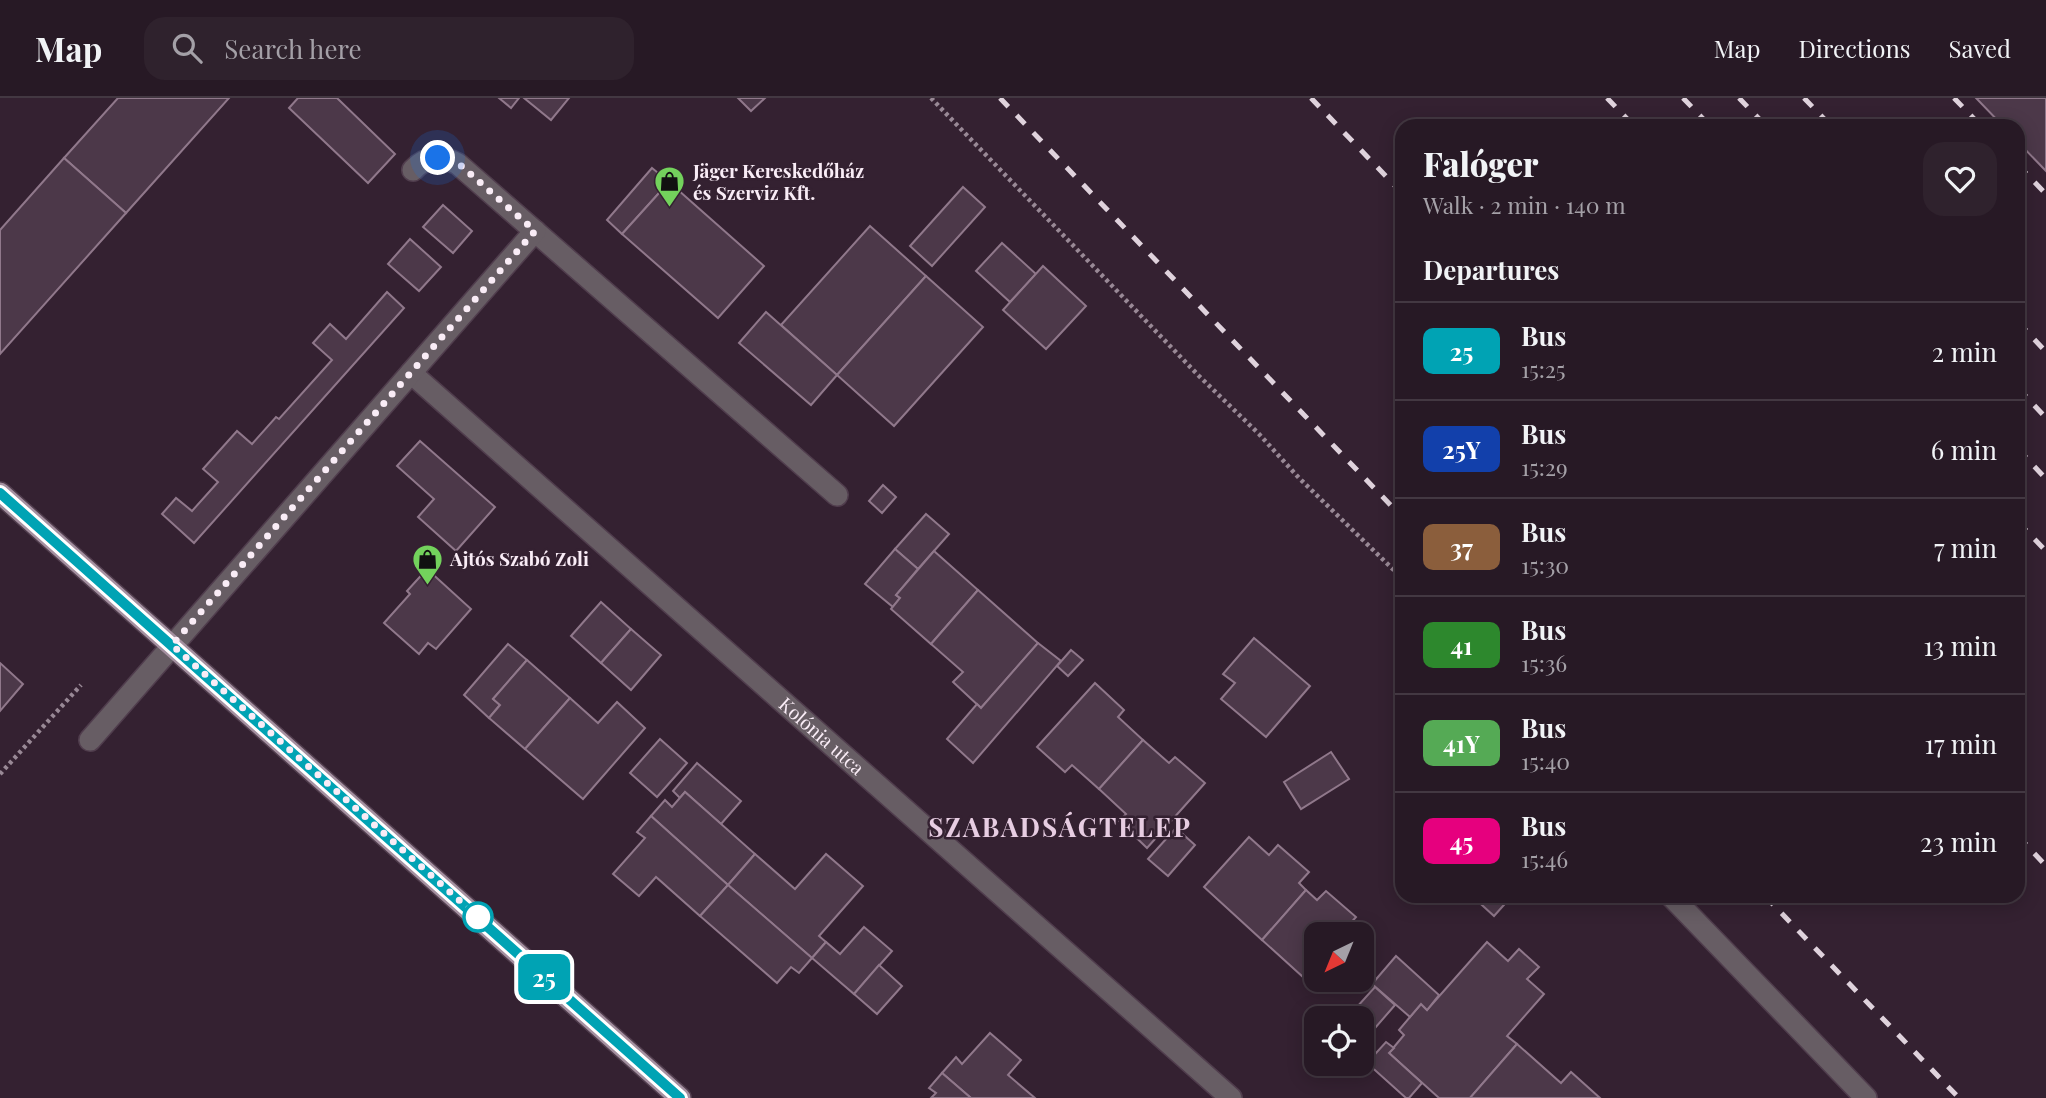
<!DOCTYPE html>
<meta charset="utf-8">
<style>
body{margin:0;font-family:"Playfair Display",serif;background:#2f222d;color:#f1f3f6;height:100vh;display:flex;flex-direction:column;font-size:26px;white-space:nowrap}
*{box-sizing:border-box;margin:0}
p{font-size:23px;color:#a4a0a7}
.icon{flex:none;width:38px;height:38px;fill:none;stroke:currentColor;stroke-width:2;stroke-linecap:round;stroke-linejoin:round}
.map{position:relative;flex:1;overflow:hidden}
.panel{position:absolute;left:1395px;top:21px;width:630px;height:784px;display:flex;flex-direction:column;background:#271925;border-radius:21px;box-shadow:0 4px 18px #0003,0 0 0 2px #433842}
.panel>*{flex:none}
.badge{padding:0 14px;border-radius:10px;font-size:24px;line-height:46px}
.needle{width:46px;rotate:223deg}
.fabs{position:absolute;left:1304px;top:824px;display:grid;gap:14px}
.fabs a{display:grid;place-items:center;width:70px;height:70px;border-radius:14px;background:#271925;box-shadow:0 4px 18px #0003,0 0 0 2px #433842;font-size:35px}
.you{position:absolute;width:35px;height:35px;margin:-18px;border:5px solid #fff;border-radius:50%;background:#1a73e8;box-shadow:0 0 0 10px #1a73e833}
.map>.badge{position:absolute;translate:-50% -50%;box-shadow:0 0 0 4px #fff}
h2{padding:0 28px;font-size:26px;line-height:63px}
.round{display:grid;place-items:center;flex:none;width:74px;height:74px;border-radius:21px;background:#2f222d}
.summary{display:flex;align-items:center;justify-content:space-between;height:119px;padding:0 28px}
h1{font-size:33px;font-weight:800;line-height:52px}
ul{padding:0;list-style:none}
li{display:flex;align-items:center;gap:21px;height:98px;padding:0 28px;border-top:2px solid #433842}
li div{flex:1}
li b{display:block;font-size:26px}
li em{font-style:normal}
li .badge{min-width:77px;font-weight:700;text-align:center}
header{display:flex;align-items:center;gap:42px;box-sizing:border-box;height:98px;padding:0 35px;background:#271925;border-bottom:2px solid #433842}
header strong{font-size:33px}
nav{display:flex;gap:38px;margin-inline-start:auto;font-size:24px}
.search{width:490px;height:63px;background:#2f222d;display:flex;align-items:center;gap:18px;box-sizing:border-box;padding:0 24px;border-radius:21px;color:#a4a0a7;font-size:26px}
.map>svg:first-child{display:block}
.building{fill:#4c3849;stroke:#90788b;stroke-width:2}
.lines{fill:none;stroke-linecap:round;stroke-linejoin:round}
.minor-casing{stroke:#503d4d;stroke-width:24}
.major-casing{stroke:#503d4d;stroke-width:24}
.path{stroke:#998996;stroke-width:4.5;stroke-dasharray:3.5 3.5;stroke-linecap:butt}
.minor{stroke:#675d64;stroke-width:21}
.major{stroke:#a490a0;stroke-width:21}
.rail{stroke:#dfd2dc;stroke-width:5;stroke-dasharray:12 12;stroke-linecap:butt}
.line-casing{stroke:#fff;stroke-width:16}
.line{stroke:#00a3b4;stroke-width:10}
.walk{stroke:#f9ecf6;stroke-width:7;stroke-dasharray:0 12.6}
.stop-dot{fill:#fff;stroke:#00a3b4;stroke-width:3.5}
.labels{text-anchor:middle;stroke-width:5;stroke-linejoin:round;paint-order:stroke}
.poi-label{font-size:19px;font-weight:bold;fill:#f9ecf6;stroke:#342131;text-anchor:start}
.street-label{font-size:19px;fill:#f9ecf6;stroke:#342131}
.district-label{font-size:26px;font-weight:bold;letter-spacing:2px;fill:#e7cde2;stroke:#342131}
</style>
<header>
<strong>Map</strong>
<div class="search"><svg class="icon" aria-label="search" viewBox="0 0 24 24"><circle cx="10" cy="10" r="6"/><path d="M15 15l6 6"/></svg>Search here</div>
<nav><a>Map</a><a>Directions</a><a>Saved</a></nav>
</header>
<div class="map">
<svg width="2046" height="1000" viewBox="0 0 2046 1000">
<rect width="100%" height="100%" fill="#342131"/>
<g class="building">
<polygon points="118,0 229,0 126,115 64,60"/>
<polygon points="298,0 337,0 395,56 368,85 289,10"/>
<polygon points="499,0 519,0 511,10"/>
<polygon points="524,0 569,0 551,22"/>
<polygon points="738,0 765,0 751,13"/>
<polygon points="1976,0 2046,0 2046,73 2018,44 2018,28 2003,28"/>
<polygon points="64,60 126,115 0,256 0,132"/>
<polygon points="652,70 669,84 622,136 607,122"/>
<polygon points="669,84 764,168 718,220 622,136"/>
<polygon points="963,89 985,109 932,168 910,148"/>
<polygon points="443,107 472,133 453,155 423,129"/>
<polygon points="870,128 926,178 837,277 781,227"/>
<polygon points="410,141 441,169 419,193 388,166"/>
<polygon points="1002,145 1036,176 1010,204 976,173"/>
<polygon points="1043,168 1086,208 1046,251 1003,212"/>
<polygon points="926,178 983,229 894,328 837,277"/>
<polygon points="387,194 404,210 194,445 162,416 176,400 192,413 218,384 203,371 237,333 252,346 276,319 279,321 332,262 313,245 330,226 346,241"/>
<polygon points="766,214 837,277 811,307 739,245"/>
<polygon points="420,343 495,409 456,453 418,419 434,401 397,368"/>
<polygon points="883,387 896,399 882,415 869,403"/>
<polygon points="926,416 949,436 918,471 895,451"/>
<polygon points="895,451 918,471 896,497 900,500 893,509 865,486"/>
<polygon points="934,453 978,492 931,546 891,511 900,500 896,497"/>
<polygon points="427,471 471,511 436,551 428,545 419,556 384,525 410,496 407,493"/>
<polygon points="978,492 1038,545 981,610 953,584 963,574 931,546"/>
<polygon points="601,504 631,531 601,565 571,538"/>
<polygon points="631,531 661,557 631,592 601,565"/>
<polygon points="1254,540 1310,588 1266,639 1221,601 1235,585 1223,576"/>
<polygon points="1038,545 1061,563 973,665 947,641 977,606 981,610"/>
<polygon points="508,546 527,562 493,601 500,607 489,620 464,597"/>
<polygon points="1071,552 1083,562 1068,578 1057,568"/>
<polygon points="527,562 570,600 525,651 489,620 500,607 493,601"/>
<polygon points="0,565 23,586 0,613"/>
<polygon points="1095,585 1124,612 1118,619 1143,642 1099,691 1072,667 1065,674 1037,649"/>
<polygon points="570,600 598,625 617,604 645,630 583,701 525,651"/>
<polygon points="660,641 687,665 657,699 630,675"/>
<polygon points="1143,642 1169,665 1175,659 1205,685 1147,750 1119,723 1126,716 1099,691"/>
<polygon points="1331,654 1349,681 1301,711 1284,684"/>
<polygon points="697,665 741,703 721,726 685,694 680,700 673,693"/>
<polygon points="685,694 755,756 728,787 651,718 665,702 672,709"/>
<polygon points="651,718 728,787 700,818 656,779 639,798 613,776 645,740 637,734"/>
<polygon points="1176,730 1195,747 1168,778 1148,761"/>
<polygon points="1249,739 1269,757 1278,747 1309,774 1299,785 1306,792 1262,842 1204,789"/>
<polygon points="755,756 795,791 826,756 863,788 819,838 826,844 812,860 728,787"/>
<polygon points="728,787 812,860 799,875 791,869 777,885 700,818"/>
<polygon points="1306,792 1317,802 1326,793 1356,819 1341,836 1316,836 1316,864 1303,879 1262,842"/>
<polygon points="1472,798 1512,798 1494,818"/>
<polygon points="864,829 892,853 854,896 812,860 826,844 840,856"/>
<polygon points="1487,844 1508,863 1519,851 1539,869 1527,881 1544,896 1507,938 1517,946 1470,1000 1439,1000 1389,955 1404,937 1399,932 1421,906 1427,912"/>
<polygon points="1396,858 1439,897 1427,912 1421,906 1410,919 1372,886"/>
<polygon points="879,867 902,888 877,916 854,896"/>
<polygon points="1375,889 1395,907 1362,945 1362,920 1347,920"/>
<polygon points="990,935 1021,962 1008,977 1035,1000 971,1000 942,975 956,959 962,966"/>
<polygon points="1386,944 1394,950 1389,955 1422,985 1409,1000 1406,1000 1367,965"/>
<polygon points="1517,946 1561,985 1571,974 1600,1000 1470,1000"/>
<polygon points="942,975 971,1000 931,1000 936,995 929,990"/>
</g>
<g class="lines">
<defs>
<g id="minor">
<path d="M413 72C426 58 441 57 458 66L837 397"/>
<path id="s1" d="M411 275 1231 1000"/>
<polyline points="90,642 535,133"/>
<polyline points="1671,798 1866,1000"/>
</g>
<polyline id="major" points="0,395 680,1000"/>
</defs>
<use href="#minor" class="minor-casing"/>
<use href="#major" class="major-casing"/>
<g class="path">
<polyline points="931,0 1199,278 1259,336 1299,380 1402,480"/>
<polyline points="0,676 81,587"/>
</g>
<use href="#minor" class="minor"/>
<use href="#major" class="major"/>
<g class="rail">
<polyline points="1000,0 1402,419"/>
<polyline points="1311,0 1402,95"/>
<polyline points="1607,0 1634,28"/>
<polyline points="1683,0 1710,28"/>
<polyline points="1739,0 1766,28"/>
<polyline points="1804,0 1831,28"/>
<polyline points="1954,0 1981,28"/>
<polyline points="2018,67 2046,96"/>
<polyline points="2018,224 2046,254"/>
<polyline points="2018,290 2046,320"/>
<polyline points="2018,351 2046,381"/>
<polyline points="2018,424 2046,453"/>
<polyline points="2018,738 2046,768"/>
<polyline points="1765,798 1959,1000"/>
</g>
</g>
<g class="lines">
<defs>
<polyline id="line" points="0,395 680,1000"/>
</defs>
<use href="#line" class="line-casing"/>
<use href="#line" class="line"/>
<polyline class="walk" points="438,60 447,61 458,65 535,133 172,547 478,819"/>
</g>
<defs>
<symbol id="shop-pin" viewBox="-11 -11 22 30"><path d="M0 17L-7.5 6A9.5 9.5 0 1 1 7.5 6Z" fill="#73d25c" stroke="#342131"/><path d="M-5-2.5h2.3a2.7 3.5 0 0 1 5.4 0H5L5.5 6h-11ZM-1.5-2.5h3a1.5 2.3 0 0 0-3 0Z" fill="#111"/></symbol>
</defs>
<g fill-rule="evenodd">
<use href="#shop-pin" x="652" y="66" width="35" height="47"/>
<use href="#shop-pin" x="410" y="444" width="35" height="47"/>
</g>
<circle class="stop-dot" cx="478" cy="819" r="14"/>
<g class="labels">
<g class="poi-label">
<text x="693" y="80">Jäger Kereskedőház<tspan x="693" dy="22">és Szerviz Kft.</tspan></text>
<text x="450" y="468">Ajtós Szabó Zoli</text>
</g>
<g class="street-label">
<text dy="7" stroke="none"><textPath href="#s1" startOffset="548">Kolónia utca</textPath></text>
</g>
<g class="district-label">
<text x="1060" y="739">SZABADSÁGTELEP</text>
</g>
</g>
</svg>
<div class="fabs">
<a><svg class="needle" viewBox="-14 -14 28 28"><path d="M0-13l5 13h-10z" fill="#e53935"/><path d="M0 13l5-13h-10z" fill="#a4a0a7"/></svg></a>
<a><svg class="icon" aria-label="locate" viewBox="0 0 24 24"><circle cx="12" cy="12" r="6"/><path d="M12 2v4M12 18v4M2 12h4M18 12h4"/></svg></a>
</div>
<div class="you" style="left:438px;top:60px"></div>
<b class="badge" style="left:544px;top:879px;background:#00a3b4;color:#fff">25</b>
<section class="panel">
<div class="summary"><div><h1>Falóger</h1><p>Walk · 2 min · 140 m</p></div><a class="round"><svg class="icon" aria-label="heart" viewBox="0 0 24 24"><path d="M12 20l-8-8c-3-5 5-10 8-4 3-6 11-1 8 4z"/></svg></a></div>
<h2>Departures</h2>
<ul>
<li><span class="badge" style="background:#00a3b4;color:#fff">25</span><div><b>Bus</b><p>15:25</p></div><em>2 min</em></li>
<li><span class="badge" style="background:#1240ab;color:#fff">25Y</span><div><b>Bus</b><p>15:29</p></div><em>6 min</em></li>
<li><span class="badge" style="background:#8b5e3c;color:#fff">37</span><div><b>Bus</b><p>15:30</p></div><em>7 min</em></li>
<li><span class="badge" style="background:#2d882d;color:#fff">41</span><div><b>Bus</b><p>15:36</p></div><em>13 min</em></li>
<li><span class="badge" style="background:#5a5;color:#fff">41Y</span><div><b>Bus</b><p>15:40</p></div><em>17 min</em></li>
<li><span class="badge" style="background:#e6007e;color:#fff">45</span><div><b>Bus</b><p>15:46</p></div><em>23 min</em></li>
</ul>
</section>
</div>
